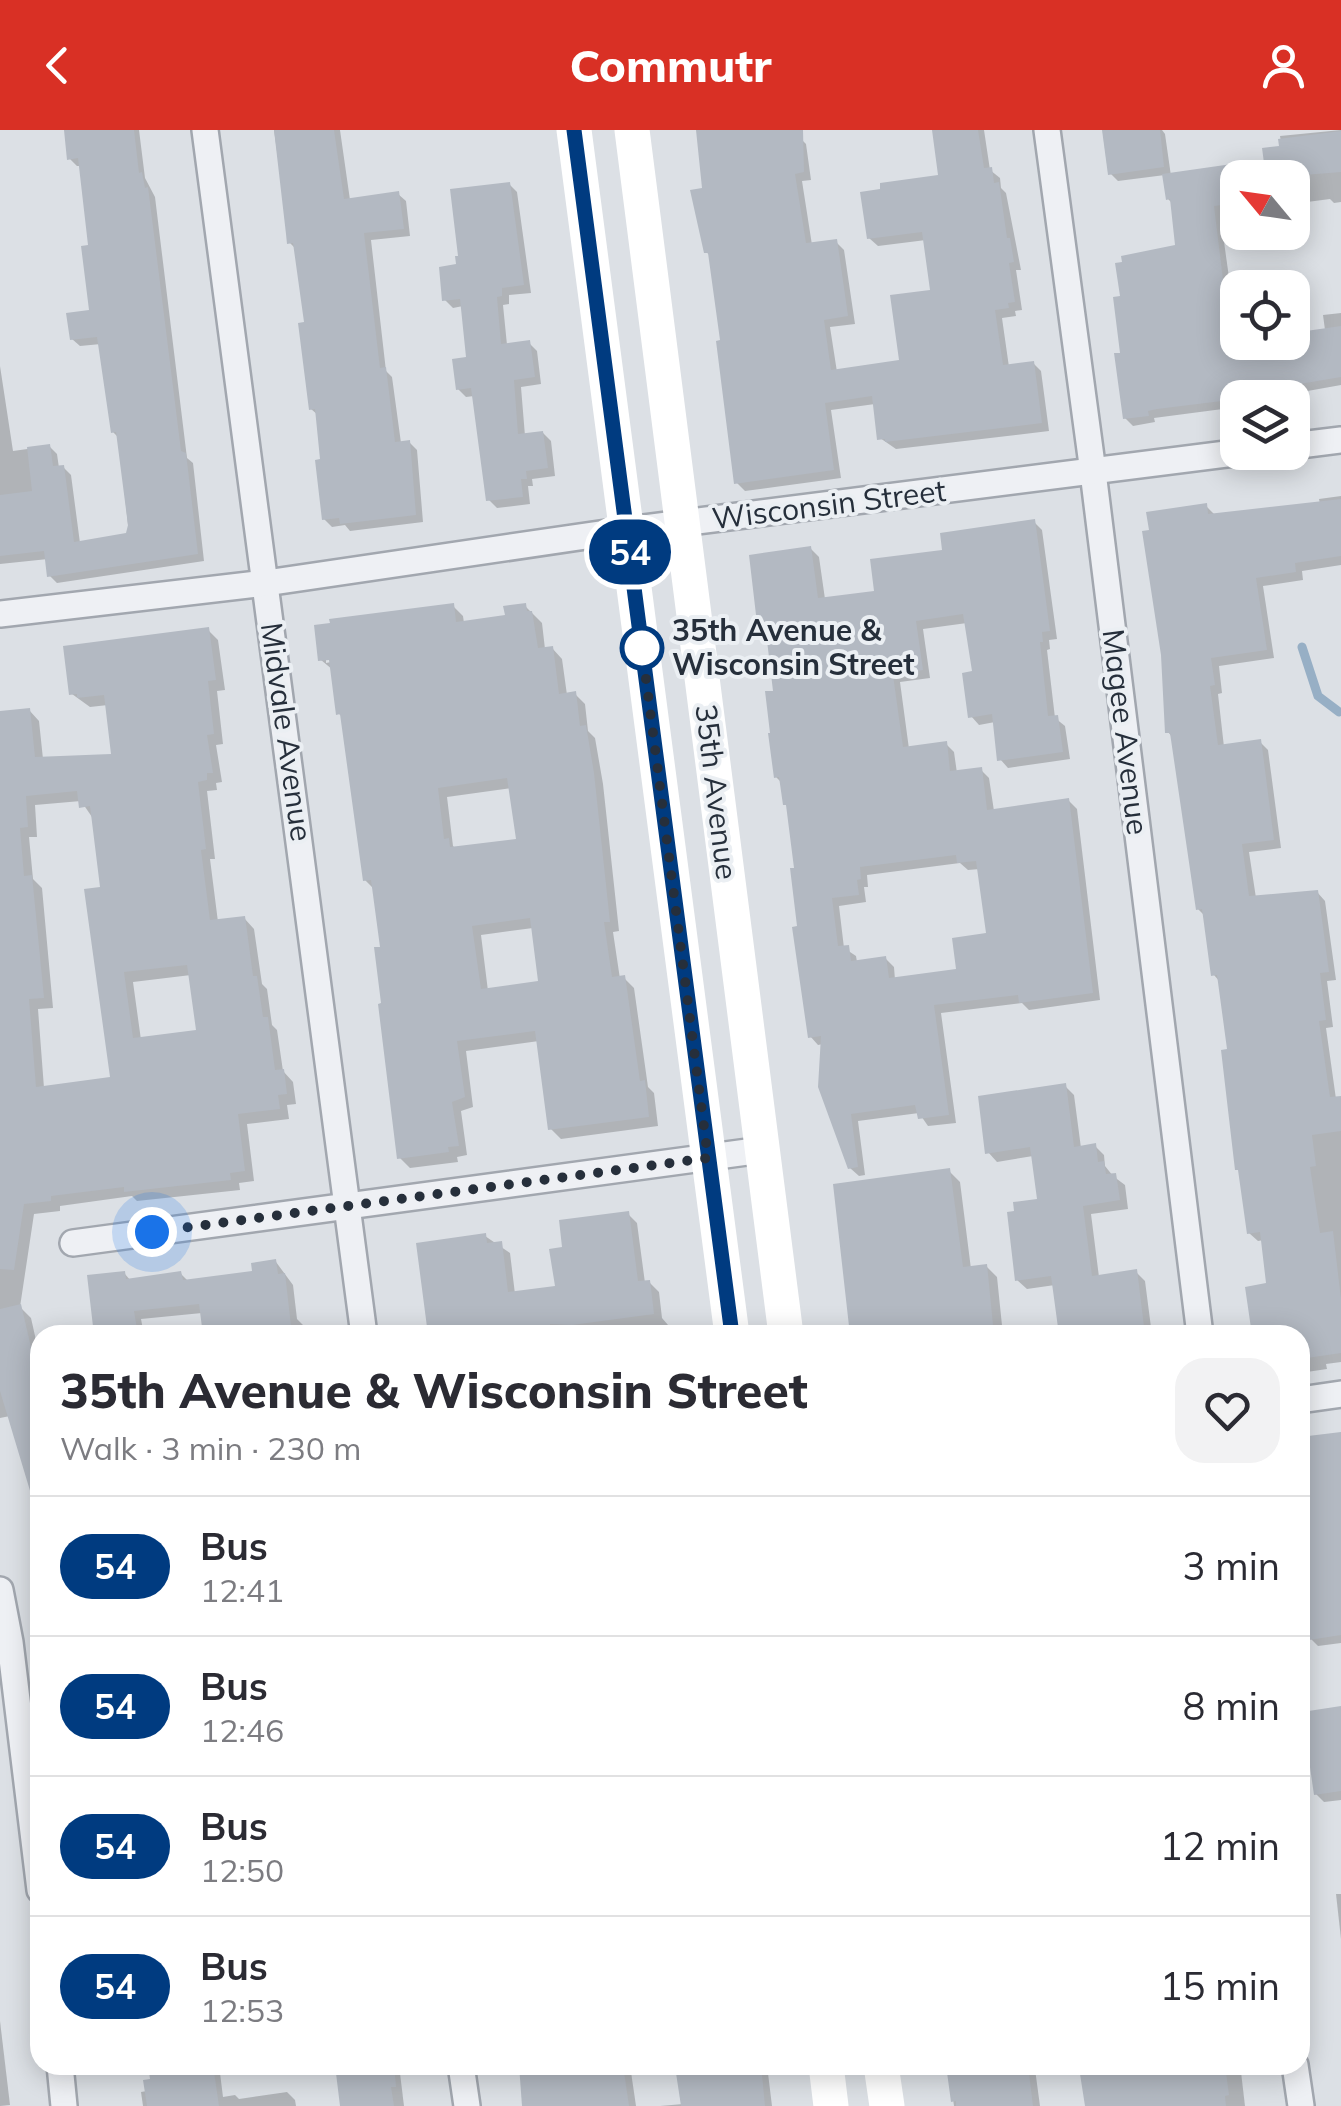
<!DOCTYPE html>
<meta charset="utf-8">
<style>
body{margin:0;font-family:Mulish,sans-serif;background:#f2f2f3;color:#2b2b33;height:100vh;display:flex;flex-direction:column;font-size:38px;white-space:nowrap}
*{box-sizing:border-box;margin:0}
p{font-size:32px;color:#7c7c81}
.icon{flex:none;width:55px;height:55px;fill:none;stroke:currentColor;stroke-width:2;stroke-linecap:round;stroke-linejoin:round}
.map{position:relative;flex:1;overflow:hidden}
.details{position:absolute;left:30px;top:1195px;width:1280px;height:750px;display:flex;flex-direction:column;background:#fff;border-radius:30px;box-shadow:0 5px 25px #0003}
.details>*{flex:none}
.badge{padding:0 20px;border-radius:32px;font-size:35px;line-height:65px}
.needle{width:65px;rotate:299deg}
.fabs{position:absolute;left:1220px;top:30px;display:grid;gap:20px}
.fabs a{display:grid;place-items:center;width:90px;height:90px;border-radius:20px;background:#fff;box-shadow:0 5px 25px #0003;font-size:50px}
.you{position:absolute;width:50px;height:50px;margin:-25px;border:8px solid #fff;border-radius:50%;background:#1a73e8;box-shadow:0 0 0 15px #1a73e833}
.map>.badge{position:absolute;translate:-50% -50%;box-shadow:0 0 0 5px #fff}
.round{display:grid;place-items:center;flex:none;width:105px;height:105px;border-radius:30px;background:#f2f2f3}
.overview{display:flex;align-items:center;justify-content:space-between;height:170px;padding:0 30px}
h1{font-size:48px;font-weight:800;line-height:75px}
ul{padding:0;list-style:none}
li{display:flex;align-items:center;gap:30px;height:140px;padding:0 30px;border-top:2px solid #e1e1e2}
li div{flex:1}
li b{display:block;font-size:38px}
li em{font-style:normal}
li .badge{min-width:110px;font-weight:700;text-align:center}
header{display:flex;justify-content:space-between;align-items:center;height:130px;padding:0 30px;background:#d93025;color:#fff;font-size:45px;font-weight:800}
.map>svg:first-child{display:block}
.shadow{fill:#0003;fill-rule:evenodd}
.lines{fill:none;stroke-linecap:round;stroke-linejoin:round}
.stream{stroke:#97afc5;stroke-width:9}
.building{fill:#b3b9c2;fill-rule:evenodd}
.minor-casing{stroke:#a2a7af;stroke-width:30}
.minor{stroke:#eef0f4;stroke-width:25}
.secondary{stroke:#fff;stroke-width:35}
.line-casing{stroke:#fff;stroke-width:22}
.line{stroke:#003b80;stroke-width:15}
.walk{stroke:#262f3b;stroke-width:10;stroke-dasharray:0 18}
.stop-dot{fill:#fff;stroke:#003b80;stroke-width:5}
.labels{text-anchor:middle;stroke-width:8;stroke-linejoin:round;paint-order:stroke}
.street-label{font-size:30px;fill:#262f3b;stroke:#ebeff3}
.stop-label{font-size:30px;font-weight:bold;fill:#262f3b;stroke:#ebeff3;text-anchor:start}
</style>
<header><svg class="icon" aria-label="back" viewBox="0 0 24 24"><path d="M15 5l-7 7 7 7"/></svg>Commutr<svg class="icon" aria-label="person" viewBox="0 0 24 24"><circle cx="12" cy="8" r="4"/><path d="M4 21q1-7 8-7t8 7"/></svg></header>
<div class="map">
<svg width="1341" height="1976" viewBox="0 0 1341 1976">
<rect width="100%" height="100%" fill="#dce0e5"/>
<g class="shadow">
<polygon points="74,0 139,0 145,48 155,67 187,328 193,333 204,431 57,453 50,446 48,429 0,434 0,236 13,321 49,316 57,324 59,338 63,337 71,345 80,413 129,405 119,308 113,302 101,214 80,216 72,209 92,182 91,118 81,36 77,36 70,29"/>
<polygon points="274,0 340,0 350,70 398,64 406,71 410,106 371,110 386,241 392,247 401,313 409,312 417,320 423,392 350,401 345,395 332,397 324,389 318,285 311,279 306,195 296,119 290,113"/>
<polygon points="698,0 772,0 798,6 806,14 811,50 802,51 812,115 836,112 844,120 855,194 830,197 837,242 902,232 933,162 926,110 878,116 869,108 941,47 935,0 984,0 990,40 1000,48 1001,58 1006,63 1021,140 1016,140 1022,180 1015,181 1016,186 1002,188 1009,237 1033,233 1041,241 1049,301 896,319 880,308 875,274 831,280 841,348 745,361 737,353 723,213 711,126 706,122 705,60"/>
<polygon points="1105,0 1162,0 1165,4 1171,46 1266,32 1282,18 1280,6 1341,0 1341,72 1334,73 1330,69 1292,74 1292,48 1238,48 1238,80 1220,83 1238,212 1292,212 1325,200 1323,185 1341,183 1341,255 1268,268 1238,268 1238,277 1154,288 1155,292 1133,296 1125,288 1123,225 1177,117 1172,73 1168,69 1165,45 1118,51 1111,44"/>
<polygon points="509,54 517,62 531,163 509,165 509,174 503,175 507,215 529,213 537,221 541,254 521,257 525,306 543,303 551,311 555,346 532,349 533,356 528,356 530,374 497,378 489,370 474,266 466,267 458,259 469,230 463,176 453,178 445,170 458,136"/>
<polygon points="1341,366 1341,435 1302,441 1303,450 1263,456 1274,528 1219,536 1222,563 1218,564 1224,617 1260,612 1268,620 1281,718 1249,722 1256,768 1317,762 1325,771 1336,850 1327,851 1333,897 1326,898 1336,969 1341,969 1341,1232 1326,1234 1327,1239 1300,1243 1300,1205 1257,1205 1269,1156 1264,1110 1258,1111 1249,1103 1220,852 1214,845 1205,786 1198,779 1173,608 1168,602 1206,376 1215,385 1320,374 1319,369"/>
<path d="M1034 392 1042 400 1057 509 1049 510 1050 519 1047 520 1055 588 1065 596 1070 629 1008 638 1000 629 995 592 979 595 971 586 974 543 967 493 923 499 930 548 900 552 909 619 946 614 954 622 957 643 981 640 989 648 994 681 1069 671 1077 679 1100 870 1029 880 1022 873 941 883 956 993 928 996 919 983 858 991 865 1045 859 1046 850 1038 823 914 818 915 810 906 797 740 789 678 785 674 782 653 776 647 775 563 769 510 761 501 811 419 819 427 825 469 877 463 945 422ZM960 733 968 740 980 739 989 805 959 841 895 850 894 837 885 828 857 832 856 826 844 818 839 776 866 772 864 757H868L867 745Z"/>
<path d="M453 476 463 486 464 493 507 487 506 478 525 476 542 493 545 519 552 518 562 529 567 565 575 564 585 574 588 601 595 608 603 654 619 801 613 802 620 849 624 848 634 858 648 957 654 963 658 996 561 1009 551 999 539 911 466 921 473 977 461 981 467 1025 457 1027 458 1032 410 1038 400 1028 380 876 384 875 377 819H383L375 760 365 750 344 588 339 584 333 540 321 530 316 498 333 495 332 491ZM341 526V530L326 533V528ZM511 658 518 711 456 719 453 716 447 667ZM533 798 541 853 488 861 481 805Z"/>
<path d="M208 500 218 510 225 560 217 561 223 614 216 615 222 652 216 653 217 660 207 661 215 729H210L218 792 244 788 254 799 262 854 267 859 272 895 277 900 283 941 293 952 296 974 287 975 289 989 247 994 254 1051 239 1053 240 1060 137 1071 132 1066 60 1076V1081L34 1084 20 1177 31 1188 40 1228V1352L10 1286 0 1288V584L29 580 39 591 43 629 114 627 108 575 90 577 72 564ZM81 671 92 687 103 759 113 949 44 958 38 879 53 878 42 758 33 749 29 707H37L35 675ZM191 845 198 902 141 910 133 852Z"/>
<polygon points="1065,956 1074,965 1081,1018 1095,1016 1104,1025 1105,1036 1113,1046 1125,1055 1128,1079 1091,1084 1099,1147 1136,1142 1145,1151 1152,1205 1088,1205 1055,1155 1027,1159 1017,1150 1039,1071 1033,1026 997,1032 988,1022"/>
<polygon points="949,1041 960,1052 971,1139 986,1136 997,1147 1003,1205 852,1205"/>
<polygon points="628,1084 637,1093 645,1153 649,1152 659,1162 662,1188 668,1195 670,1205 432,1205 419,1115 485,1106 510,1123 515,1164 558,1158 565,1119"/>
<polygon points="276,1132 293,1155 297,1189 304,1196 305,1205 205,1205 202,1183 141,1189 144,1205 96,1205 124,1143 131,1151 181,1144 189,1152 255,1143"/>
<polygon points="1341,1303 1341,1513 1318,1516 1311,1509 1300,1461 1300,1309"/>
<polygon points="1341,1579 1341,1670 1324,1672 1316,1664"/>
<polygon points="1336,1764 1341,1764 1341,1809"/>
<polygon points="0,1891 10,1975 0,1976"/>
<polygon points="150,1935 219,1935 223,1967 235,1965 239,1969 287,1962 295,1970 296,1976 143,1976 141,1962 147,1961 152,1952"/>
<polygon points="337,1935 399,1935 404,1976 343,1976"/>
<polygon points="521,1935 630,1935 636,1976 527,1976"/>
<polygon points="678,1935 767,1935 772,1976 660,1976 683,1974"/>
<polygon points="942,1935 1062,1935 1035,1939 1040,1976 954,1976 950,1948"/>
<polygon points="1082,1935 1234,1935 1241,1942 1245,1976 1090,1976"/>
</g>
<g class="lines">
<polyline class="stream" points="1302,517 1318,566 1339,582"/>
</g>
<g class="building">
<polygon points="64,0 134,0 139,43 142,42 145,58 148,57 181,321 186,323 198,424 47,447 44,421 0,426 0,365 32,361 27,317 50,314 53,336 64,335 74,412 126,403 128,395 116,302 111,303 97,207 70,210 66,183 89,180 81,116 88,115 78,28 67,30"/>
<polygon points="274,0 334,0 344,69 399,61 404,99 364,103 380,238 386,237 395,312 410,310 416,385 340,394 339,388 322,390 315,330 320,329 315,279 309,280 298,193 304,192 293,113 287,114 286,104"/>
<polygon points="696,0 803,0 804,42 795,44 806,113 837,109 848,186 824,190 831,240 899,230 890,165 930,160 922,102 867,109 860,62 880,59 880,53 938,45 932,0 978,0 984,38 992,37 994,53 999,52 1007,108 1010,108 1014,132 1009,133 1015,172 1008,173 1009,178 995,180 1003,235 1034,231 1042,293 885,312 885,309 877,310 872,266 825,273 834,340 734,354 716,211 720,210 708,123 704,123 690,60 702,58"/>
<polygon points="1102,0 1160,0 1164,37 1108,45"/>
<polygon points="1341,1 1341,42 1266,48 1262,18 1279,16 1278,9"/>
<polygon points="1232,34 1237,73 1214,76 1229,199 1238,198 1238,212 1292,212 1292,203 1341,196 1341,247 1253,262 1254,267 1157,279 1148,281 1149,286 1123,289 1114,223 1120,223 1113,167 1120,166 1115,133 1122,132 1121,126 1175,115 1170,69 1166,70 1162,44"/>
<polygon points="510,52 524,155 502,158 502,166 497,167 501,214 530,210 535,247 514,250 518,304 543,301 548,338 526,341 527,349 521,349 523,367 486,371 471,258 456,260 452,229 466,227 460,169 442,171 439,137 456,134 455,126 458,126 450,59"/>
<polygon points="1341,369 1341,426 1295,433 1296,442 1256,448 1267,520 1211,528 1215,555 1210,556 1218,615 1261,609 1274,710 1242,714 1249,766 1318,760 1329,842 1320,843 1326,890 1319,891 1330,967 1341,966 1341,1001 1312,1005 1316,1036 1310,1037 1320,1103 1333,1101 1341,1169 1341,1223 1300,1229 1300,1205 1252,1205 1245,1157 1266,1153 1260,1102 1247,1104 1238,1040 1235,1040 1221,920 1227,919 1217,845 1211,846 1202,779 1196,780 1170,603 1165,603 1161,525 1142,401 1149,400 1146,382 1207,373 1208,384"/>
<path d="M1035 389 1050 501 1042 502 1043 512H1040L1048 586 1058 585 1063 622 997 631 992 584 968 588 962 543 972 541 963 484 916 491 923 540 893 545 903 617 947 611 950 641 982 637 987 680 1069 668 1093 863 1019 873 1018 865 934 875 949 985 918 989 915 975 851 984 858 1037 848 1039 818 957 821 906 808 908 792 797 797 796 790 738H794L786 675H783L779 647 774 648 768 603H770L765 561H773L766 502H758L749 425 811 416 818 468 874 461 870 429 942 420 940 403ZM956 725 957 733 976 731 986 803 952 808 956 839 889 848 886 826 851 831 849 815 838 816 832 768 859 765 857 750 861 749 860 737Z"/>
<path d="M454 473 456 492 505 485 503 476 526 473 527 481H532L538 518 553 516 559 564 576 561 580 596 586 595 594 643 610 792H604L612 847 625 845 640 951 645 950 649 987 548 1000 535 901 457 911 465 967 452 972 459 1016 448 1017 449 1022 397 1029 378 874 381 873 374 817H380L371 750 363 751 340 584 336 585 329 530 318 531 314 495 330 493 329 489ZM507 648 516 709 450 717 449 708 444 709 438 658ZM530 788 538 851 481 859 472 796Z"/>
<path d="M209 497 216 550 208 551 214 604 207 605 213 643H207V650L198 652 206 719 201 720 210 790 245 786 253 846H257L263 887H268L275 940 284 939 287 964 278 965 280 979 238 984 245 1041 230 1043 231 1050 124 1062V1057L51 1066V1071L24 1074 14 1140 0 1139V581L30 578 35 627 111 624 104 565 77 568V564L69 565 63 516ZM77 661 79 678 90 676 100 757 84 759 110 947 36 957 29 869 44 868 32 745 24 746 20 698 28 697 26 666ZM187 835 196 900 133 908 124 842Z"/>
<polygon points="1066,953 1074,1017 1096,1013 1098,1032 1104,1031 1106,1044 1116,1043 1120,1070 1083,1076 1092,1146 1137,1139 1145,1205 1059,1205 1051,1146 1015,1151 1007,1082 1014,1081 1013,1072 1037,1069 1030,1017 985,1024 978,966"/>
<polygon points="950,1038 963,1137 987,1134 994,1205 850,1205 833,1054"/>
<polygon points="629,1081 638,1151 650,1150 654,1184 572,1195 550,1194 551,1205 459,1205 458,1197 430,1201 430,1196 427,1197 416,1113 486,1103 487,1113 502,1111 508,1162 555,1156 549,1119 562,1117 559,1090"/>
<polygon points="276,1129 278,1144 285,1143 292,1205 203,1205 199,1174 134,1181 138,1205 94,1205 87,1145 125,1141 126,1149 181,1141 183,1150 252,1141 251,1133"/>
<polygon points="21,1174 36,1239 40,1239 40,1374 34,1374 0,1261 0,1179"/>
<polygon points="1341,1302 1341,1505 1309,1510 1300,1475 1300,1307"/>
<polygon points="1341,1576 1341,1661 1314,1665 1302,1582"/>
<polygon points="148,1935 213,1935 219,1976 147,1976 143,1950 150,1949"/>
<polygon points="335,1935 394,1935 396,1957 391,1957 394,1976 340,1976"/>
<polygon points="519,1935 623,1935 629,1976 522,1976"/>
<polygon points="737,1935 761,1935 765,1976 681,1976 676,1943"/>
<polygon points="946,1935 1028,1935 1033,1976 956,1976 956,1971 951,1972"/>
<polygon points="1175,1935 1225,1935 1229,1965 1225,1966 1226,1976 1085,1976 1080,1944"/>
</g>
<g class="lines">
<defs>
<g id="minor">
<polyline points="205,0 364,1205"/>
<polyline points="1047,0 1093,342 1200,1205"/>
<polyline points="1292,316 1341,310"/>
<polyline points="0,484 266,453 627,400 1242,322"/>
<polyline points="73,1113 762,1020"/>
<polyline points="1300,1270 1341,1264"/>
<polyline points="0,1460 10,1512 40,1760"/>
<polyline points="60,1935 64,1976"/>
<polyline points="461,1935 467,1976"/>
<polyline points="1295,1935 1301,1976"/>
</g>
</defs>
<use href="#minor" class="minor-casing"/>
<use href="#minor" class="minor"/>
<g class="secondary">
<polyline points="574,0 732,1205"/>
<polyline points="632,0 786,1205"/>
<polyline points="826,1935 831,1976"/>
<polyline points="881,1935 887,1976"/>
</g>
</g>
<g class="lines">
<defs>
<polyline id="line" points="574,0 732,1205"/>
</defs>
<use href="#line" class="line-casing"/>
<use href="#line" class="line"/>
<polyline class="walk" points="152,1102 708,1028 642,518"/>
</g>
<circle class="stop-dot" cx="642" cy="518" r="20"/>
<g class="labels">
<g class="street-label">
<text transform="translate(829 375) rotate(-7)" y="10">Wisconsin Street</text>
<text transform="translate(286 602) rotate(82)" y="10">Midvale Avenue</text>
<text transform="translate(1125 602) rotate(83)" y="10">Magee Avenue</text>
<text transform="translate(716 662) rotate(83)" y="10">35th Avenue</text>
</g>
<g class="stop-label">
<text x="672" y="511">35th Avenue &amp;<tspan x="672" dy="34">Wisconsin Street</tspan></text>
</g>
</g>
</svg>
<div class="fabs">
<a><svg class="needle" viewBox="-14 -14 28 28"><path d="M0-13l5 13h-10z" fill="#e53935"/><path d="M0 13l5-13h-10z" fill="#7c7c81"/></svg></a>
<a><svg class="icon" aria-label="locate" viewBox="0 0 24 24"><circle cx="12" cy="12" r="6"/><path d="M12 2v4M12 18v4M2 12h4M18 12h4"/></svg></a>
<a><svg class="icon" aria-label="layers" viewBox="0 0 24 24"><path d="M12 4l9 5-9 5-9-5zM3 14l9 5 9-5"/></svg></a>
</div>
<div class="you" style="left:152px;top:1102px"></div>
<b class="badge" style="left:630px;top:422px;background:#003b80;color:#fff">54</b>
<section class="details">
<div class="overview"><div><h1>35th Avenue &amp; Wisconsin Street</h1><p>Walk · 3 min · 230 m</p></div><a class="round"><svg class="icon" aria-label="heart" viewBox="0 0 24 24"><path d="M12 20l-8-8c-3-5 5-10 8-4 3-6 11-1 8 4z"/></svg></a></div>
<ul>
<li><span class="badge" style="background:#003b80;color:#fff">54</span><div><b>Bus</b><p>12:41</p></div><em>3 min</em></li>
<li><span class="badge" style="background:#003b80;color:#fff">54</span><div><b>Bus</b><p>12:46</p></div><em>8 min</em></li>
<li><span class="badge" style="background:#003b80;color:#fff">54</span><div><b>Bus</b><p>12:50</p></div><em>12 min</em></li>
<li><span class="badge" style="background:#003b80;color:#fff">54</span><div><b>Bus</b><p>12:53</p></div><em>15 min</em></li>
</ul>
</section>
</div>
